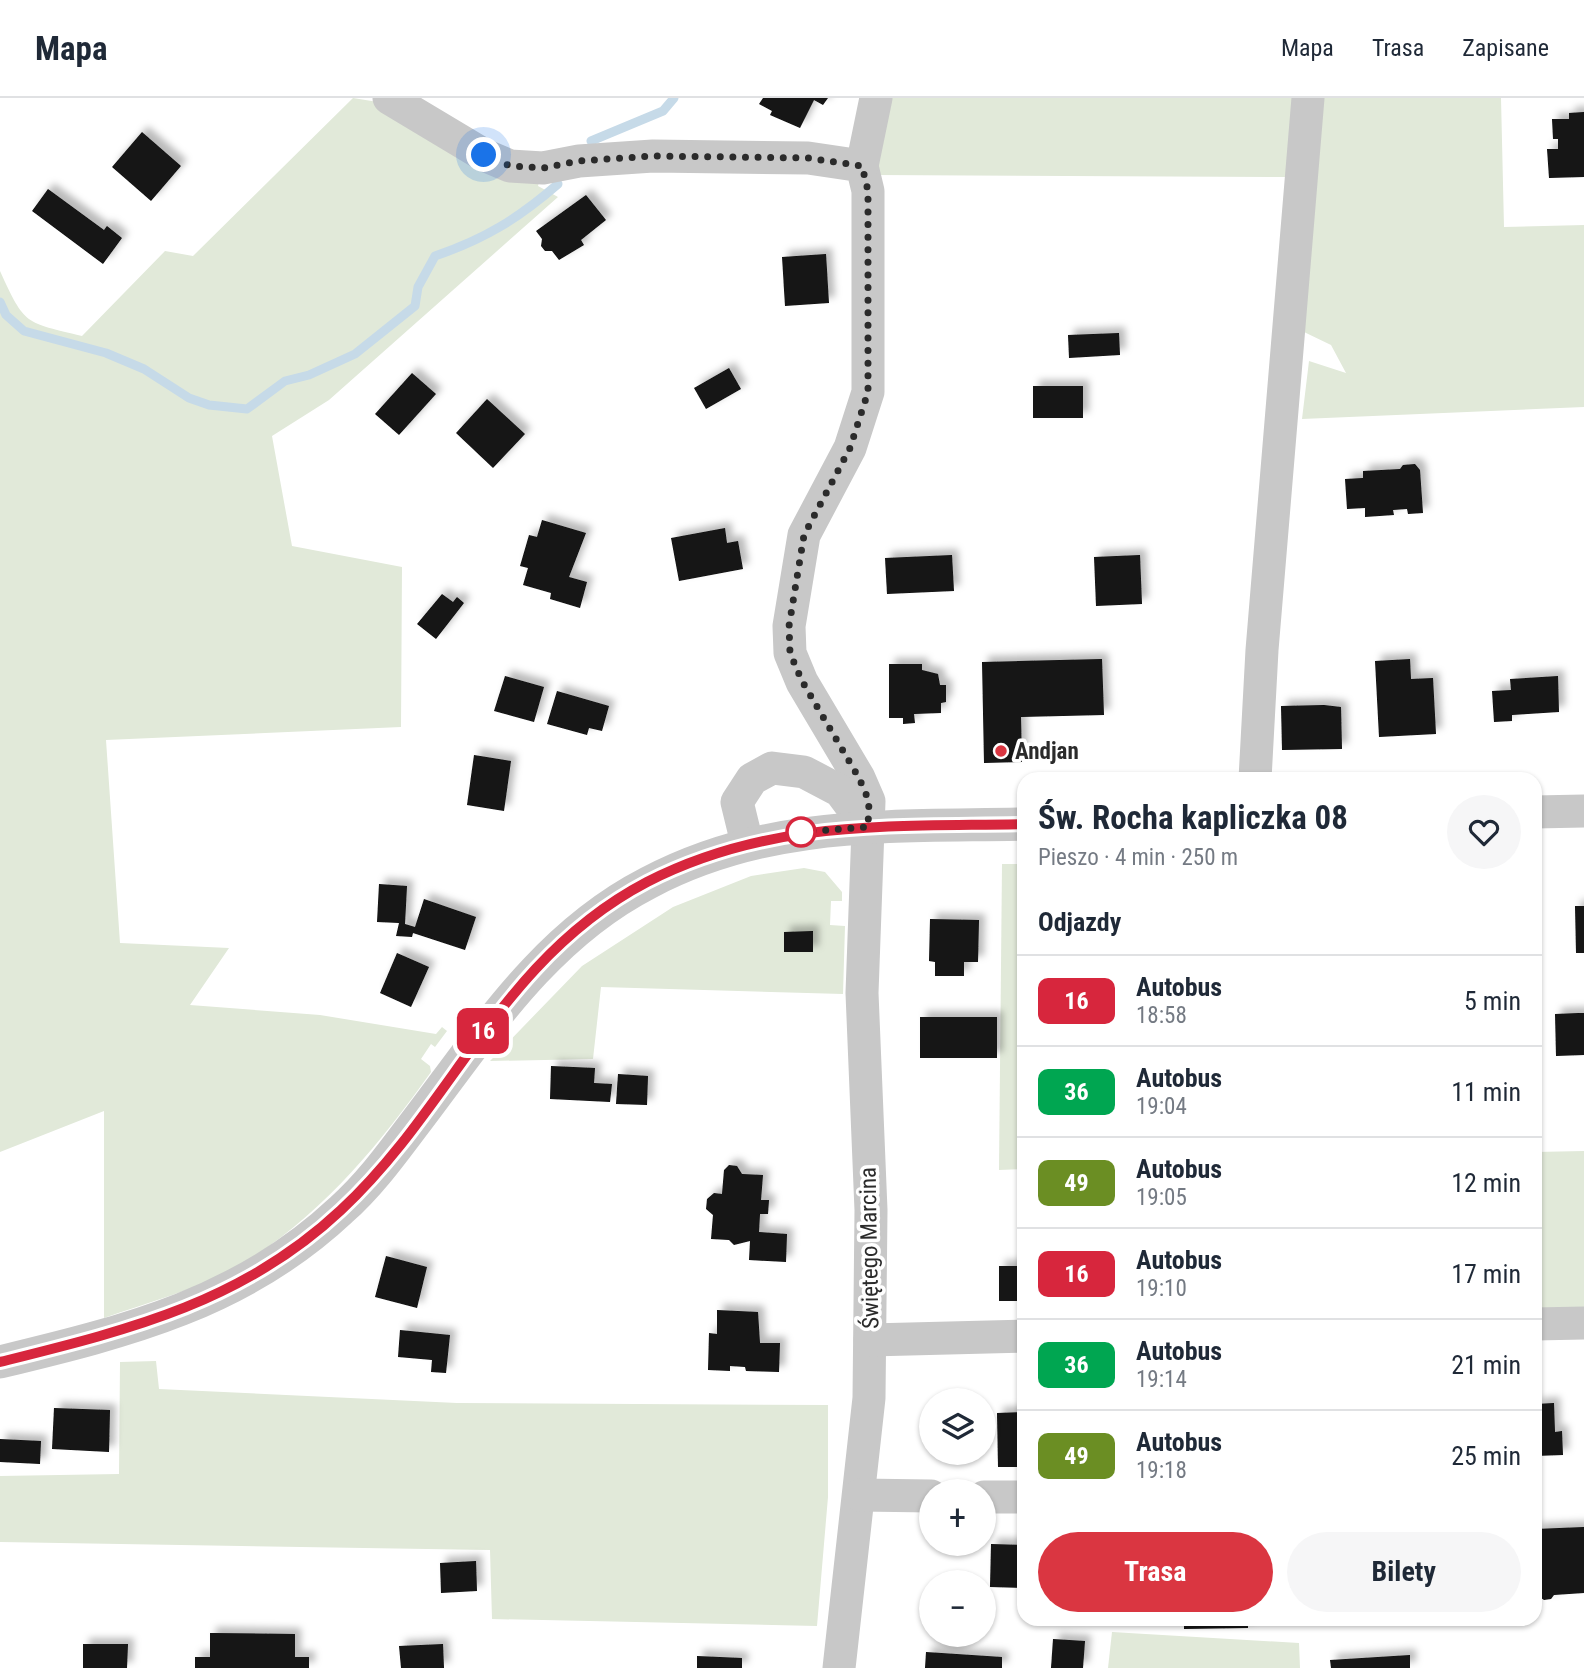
<!DOCTYPE html>
<html lang="pl">
<meta charset="utf-8">
<style>
body{margin:0;font-family:"Roboto Condensed",sans-serif;background:#f6f6f7;color:#1f2937;height:100vh;display:flex;flex-direction:column;font-size:26px;white-space:nowrap}
*{box-sizing:border-box;margin:0}
p{font-size:23px;color:#747a83}
.icon{flex:none;width:38px;height:38px;fill:none;stroke:currentColor;stroke-width:2;stroke-linecap:round;stroke-linejoin:round}
.map{position:relative;flex:1;overflow:hidden}
.panel{position:absolute;left:1017px;top:674px;width:525px;height:854px;display:flex;flex-direction:column;background:#fff;border-radius:21px;box-shadow:0 2px 5px #0004}
.panel>*{flex:none}
.badge{padding:0 14px;border-radius:10px;font-size:24px;line-height:46px}
.buttons{position:absolute;left:919px;top:1290px;display:grid;gap:14px}
.buttons a{display:grid;place-items:center;width:77px;height:77px;border-radius:50%;background:#fff;box-shadow:0 2px 5px #0004;font-size:35px}
.you{position:absolute;width:35px;height:35px;margin:-18px;border:5px solid #fff;border-radius:50%;background:#1a73e8;box-shadow:0 0 0 10px #1a73e833}
.map>.badge{position:absolute;translate:-50% -50%;box-shadow:0 0 0 4px #fff}
h2{padding:0 21px;font-size:26px;line-height:63px}
.round{display:grid;place-items:center;flex:none;width:74px;height:74px;border-radius:37px;background:#f6f6f7}
.head{display:flex;align-items:center;justify-content:space-between;height:119px;padding:0 21px}
h1{font-size:33px;font-weight:700;line-height:52px}
.cta{display:flex;gap:14px;margin-top:auto;padding:14px 21px}
.cta a{flex:1;height:80px;border-radius:42px;background:#da3641;color:#fff;font-size:28px;font-weight:700;line-height:80px;text-align:center}
.cta a+a{background:#f6f6f7;color:#1f2937}
ul{padding:0;list-style:none}
li{display:flex;align-items:center;gap:21px;height:91px;padding:0 21px;border-top:2px solid #e0e1e3}
li div{flex:1}
li b{display:block;font-size:26px}
li em{font-style:normal}
li .badge{min-width:77px;font-weight:700;text-align:center}
header{display:flex;align-items:center;gap:42px;box-sizing:border-box;height:98px;padding:0 35px;background:#fff;border-bottom:2px solid #e0e1e3}
header strong{font-size:33px}
nav{display:flex;gap:38px;margin-inline-start:auto;font-size:24px}
.map>svg:first-child{display:block}
.green{fill:#e1e9d9}
.lines{fill:none;stroke-linecap:round;stroke-linejoin:round}
.stream{stroke:#c6dae8;stroke-width:9}
.building{fill:#121212;filter:url(#shadow)}
.minor{stroke:#c8c8c8;stroke-width:33}
.line-casing{stroke:#fff;stroke-width:16}
.line{stroke:#d7263d;stroke-width:10}
.walk{stroke:#2b2b2b;stroke-width:7;stroke-dasharray:0 12.6}
.poi-dot{fill:#da3641;stroke:#fff;stroke-width:2.5}
.stop-dot{fill:#fff;stroke:#d7263d;stroke-width:3.5}
.labels{text-anchor:middle;stroke-width:7;stroke-linejoin:round;paint-order:stroke}
.poi-label{font-size:23px;font-weight:bold;fill:#2b2b2b;stroke:#fff;text-anchor:start}
.street-label{font-size:23px;fill:#2b2b2b;stroke:#fff}
</style>
<header>
<strong>Mapa</strong>
<nav><a>Mapa</a><a>Trasa</a><a>Zapisane</a></nav>
</header>
<div class="map">
<svg width="1584" height="1570" viewBox="0 0 1584 1570">
<defs>
<filter id="shadow"><feDropShadow dx="6" dy="-6" stdDeviation="3.5" flood-color="#0004"/></filter>
</defs>
<rect width="100%" height="100%" fill="#fff"/>
<g class="green">
<path d="M353 0 384 5 540 80 538 88 558 99 329 302 272 338 292 448 402 469 401 629 106 642 120 845 229 850 190 907 320 917 436 936 442 929 447 933 435 949 431 946 421 961 430 968 431 974C380 1046 323 1115 247 1163 205 1190 151 1203 104 1220V1013L0 1054V173C25 228 25 224 82 238L165 153 193 158Z"/>
<polygon points="890,0 1298,0 1293,79 874,77"/>
<polygon points="1318,0 1501,0 1504,129 1584,127 1584,309 1302,321 1309,263 1346,275 1331,247 1304,234"/>
<polygon points="1002,766 1024,766 1024,1071 999,1072"/>
<polygon points="804,770 825,774 842,794 842,803 831,803 830,827 845,828 843,896 601,889 593,961 490,963 582,868 673,809 751,778"/>
<polygon points="1584,1053 1584,1214 1535,1214 1535,1054"/>
<polygon points="156,1263 159,1291 457,1305 828,1307 828,1399 817,1528 492,1521 490,1452 0,1444 0,1378 119,1376 120,1264"/>
<polygon points="1112,1534 1299,1545 1300,1570 1108,1570"/>
</g>
<g class="lines">
<g class="stream">
<polyline points="591,43 663,13 674,0"/>
<path d="M0 204 6 217 24 233 106 255 144 271 189 300 209 307 247 311 285 283 309 277 355 256 415 208 418 189 435 158C485 141 519 120 558 86"/>
</g>
</g>
<g class="building">
<polygon points="763,0 828,0 823,7 814,2 800,30 770,17 772,13 759,6"/>
<polygon points="1584,14 1584,79 1549,80 1547,51 1558,51 1558,41 1553,41 1552,21 1569,21 1569,15"/>
<polygon points="142,34 181,68 151,103 112,69"/>
<polygon points="48,91 104,132 107,128 122,140 103,166 32,113"/>
<polygon points="586,97 606,122 581,142 584,147 559,162 552,153 545,153 541,148 542,141 536,133"/>
<polygon points="826,156 829,205 785,208 782,159"/>
<polygon points="1119,235 1120,257 1069,260 1068,237"/>
<polygon points="729,270 741,291 706,311 694,290"/>
<polygon points="412,275 436,296 399,337 375,316"/>
<rect x="1033" y="288" width="50" height="32"/>
<polygon points="487,301 525,336 493,370 456,335"/>
<polygon points="1415,366 1420,372 1423,415 1408,416 1407,411 1393,412 1394,417 1365,419 1365,410 1347,411 1345,381 1363,380 1363,373 1400,371 1403,367"/>
<polygon points="542,422 586,435 569,479 587,484 580,510 550,501 551,495 523,487 528,470 520,468 529,437 537,439"/>
<polygon points="725,430 727,445 738,443 743,471 679,483 671,440"/>
<polygon points="952,457 954,493 887,496 885,460"/>
<polygon points="1140,457 1142,506 1096,508 1094,459"/>
<polygon points="442,496 453,504 457,499 464,505 436,541 417,526"/>
<polygon points="1102,561 1104,617 1021,619 1022,664 984,665 982,564"/>
<polygon points="1410,561 1411,581 1433,580 1436,636 1379,639 1375,563"/>
<polygon points="889,566 922,566 922,572 938,576 940,587 946,587 946,604 941,605 941,615 914,616 915,625 903,626 903,620 889,620"/>
<polygon points="505,578 544,589 534,624 494,613"/>
<polygon points="1558,578 1559,614 1512,617 1512,623 1494,624 1492,593 1511,592 1510,581"/>
<polygon points="557,593 609,608 602,633 589,630 587,637 547,626"/>
<polygon points="1324,607 1341,609 1342,651 1282,652 1281,608"/>
<polygon points="474,657 511,663 504,713 467,707"/>
<polygon points="379,786 407,788 405,826 415,829 424,801 476,819 465,852 413,835 412,839 396,838 399,825 377,824"/>
<polygon points="1575,808 1584,808 1584,855 1576,855"/>
<polygon points="930,821 979,822 978,864 964,864 964,878 935,878 935,864 929,863"/>
<polygon points="813,833 813,854 784,854 784,834"/>
<polygon points="397,855 429,869 411,909 380,895"/>
<polygon points="1579,915 1584,915 1584,957 1556,958 1555,916"/>
<rect x="920" y="919" width="77" height="41"/>
<polygon points="551,968 595,970 594,985 612,986 610,1004 550,1001"/>
<polygon points="618,976 648,978 647,1007 616,1006"/>
<polygon points="729,1067 737,1068 742,1076 763,1077 761,1102 769,1102 768,1116 760,1116 759,1134 787,1136 786,1164 749,1162 750,1143 734,1147 729,1142 711,1141 713,1117 706,1111 707,1101 714,1095 722,1096 724,1072"/>
<polygon points="386,1158 427,1169 417,1210 375,1199"/>
<rect x="999" y="1168" width="25" height="35"/>
<polygon points="717,1212 758,1214 760,1245 780,1245 779,1274 746,1273 745,1269 730,1268 730,1273 708,1272 709,1235 717,1236"/>
<polygon points="400,1232 450,1237 446,1275 431,1274 432,1262 398,1259"/>
<polygon points="1554,1305 1555,1334 1562,1333 1563,1357 1535,1358 1535,1306"/>
<polygon points="54,1310 110,1312 109,1354 52,1351"/>
<polygon points="1024,1314 1024,1369 998,1369 997,1315"/>
<polygon points="0,1341 41,1343 40,1366 0,1364"/>
<polygon points="1584,1429 1584,1495 1554,1497 1551,1501 1544,1502 1538,1498 1541,1486 1540,1450 1536,1450 1535,1431"/>
<polygon points="991,1446 1024,1447 1024,1490 990,1489"/>
<polygon points="476,1463 477,1493 441,1495 440,1465"/>
<polygon points="1184,1521 1248,1521 1248,1530 1184,1531"/>
<polygon points="210,1535 295,1536 295,1559 309,1559 309,1570 195,1570 195,1559 210,1559"/>
<polygon points="1053,1541 1085,1543 1083,1570 1051,1570"/>
<polygon points="83,1546 128,1546 127,1570 83,1570"/>
<polygon points="443,1546 444,1570 401,1570 399,1548"/>
<polygon points="926,1554 1002,1559 1002,1570 925,1570"/>
<polygon points="1410,1557 1410,1570 1331,1570 1330,1562"/>
<polygon points="697,1558 742,1560 742,1570 697,1570"/>
</g>
<g class="lines">
<g class="minor">
<polyline points="389,0 484,57 510,68 543,70 579,63 653,58 808,60 862,68 868,93 868,294 850,350 804,437 789,528 790,555 802,584 859,680 869,703 862,895 871,1112 869,1300 839,1570"/>
<polyline points="862,68 876,0"/>
<polyline points="1255,681 1262,552 1308,0"/>
<polyline points="1535,714 1584,713"/>
<polyline points="747,745 737,704 752,681 772,670 804,674 840,693 866,728"/>
<polyline points="1535,1226 1584,1225"/>
<polyline points="870,1242 1024,1238"/>
<path d="M0 1264C128 1233 242 1205 341 1112 367 1089 388 1061 409 1033 480 941 541 840 648 785 769 721 891 729 1024 726"/>
<polyline points="860,1397 931,1398"/>
<polyline points="984,1399 1024,1399"/>
</g>
</g>
<g class="lines">
<defs>
<path id="line" d="M0 1264C128 1232 242 1205 341 1112 454 1007 500 861 647 784 770 721 891 729 1024 726"/>
</defs>
<use href="#line" class="line-casing"/>
<use href="#line" class="line"/>
<polyline class="walk" points="484,57 510,68 543,70 579,63 653,58 808,60 862,68 868,93 868,294 850,350 804,437 789,528 790,555 802,583 859,680 869,703 868,729 801,734"/>
</g>
<circle class="poi-dot" cx="1001" cy="653" r="7"/>
<circle class="stop-dot" cx="801" cy="734" r="14"/>
<g class="labels">
<g class="poi-label">
<text x="1015" y="661">Andjan</text>
</g>
<g class="street-label">
<text transform="translate(869 1150) rotate(-91)" y="8">Świętego Marcina</text>
</g>
</g>
</svg>
<div class="buttons">
<a><svg class="icon" aria-label="layers" viewBox="0 0 24 24"><path d="M12 4l9 5-9 5-9-5zM3 14l9 5 9-5"/></svg></a>
<a>+</a>
<a>−</a>
</div>
<div class="you" style="left:484px;top:57px"></div>
<b class="badge" style="left:483px;top:933px;background:#d7263d;color:#fff">16</b>
<section class="panel">
<div class="head"><div><h1>Św. Rocha kapliczka 08</h1><p>Pieszo · 4 min · 250 m</p></div><a class="round"><svg class="icon" aria-label="heart" viewBox="0 0 24 24"><path d="M12 20l-8-8c-3-5 5-10 8-4 3-6 11-1 8 4z"/></svg></a></div>
<h2>Odjazdy</h2>
<ul>
<li><span class="badge" style="background:#d7263d;color:#fff">16</span><div><b>Autobus</b><p>18:58</p></div><em>5 min</em></li>
<li><span class="badge" style="background:#00a651;color:#fff">36</span><div><b>Autobus</b><p>19:04</p></div><em>11 min</em></li>
<li><span class="badge" style="background:#6b8e23;color:#fff">49</span><div><b>Autobus</b><p>19:05</p></div><em>12 min</em></li>
<li><span class="badge" style="background:#d7263d;color:#fff">16</span><div><b>Autobus</b><p>19:10</p></div><em>17 min</em></li>
<li><span class="badge" style="background:#00a651;color:#fff">36</span><div><b>Autobus</b><p>19:14</p></div><em>21 min</em></li>
<li><span class="badge" style="background:#6b8e23;color:#fff">49</span><div><b>Autobus</b><p>19:18</p></div><em>25 min</em></li>
</ul>
<div class="cta"><a>Trasa</a><a>Bilety</a></div>
</section>
</div>
